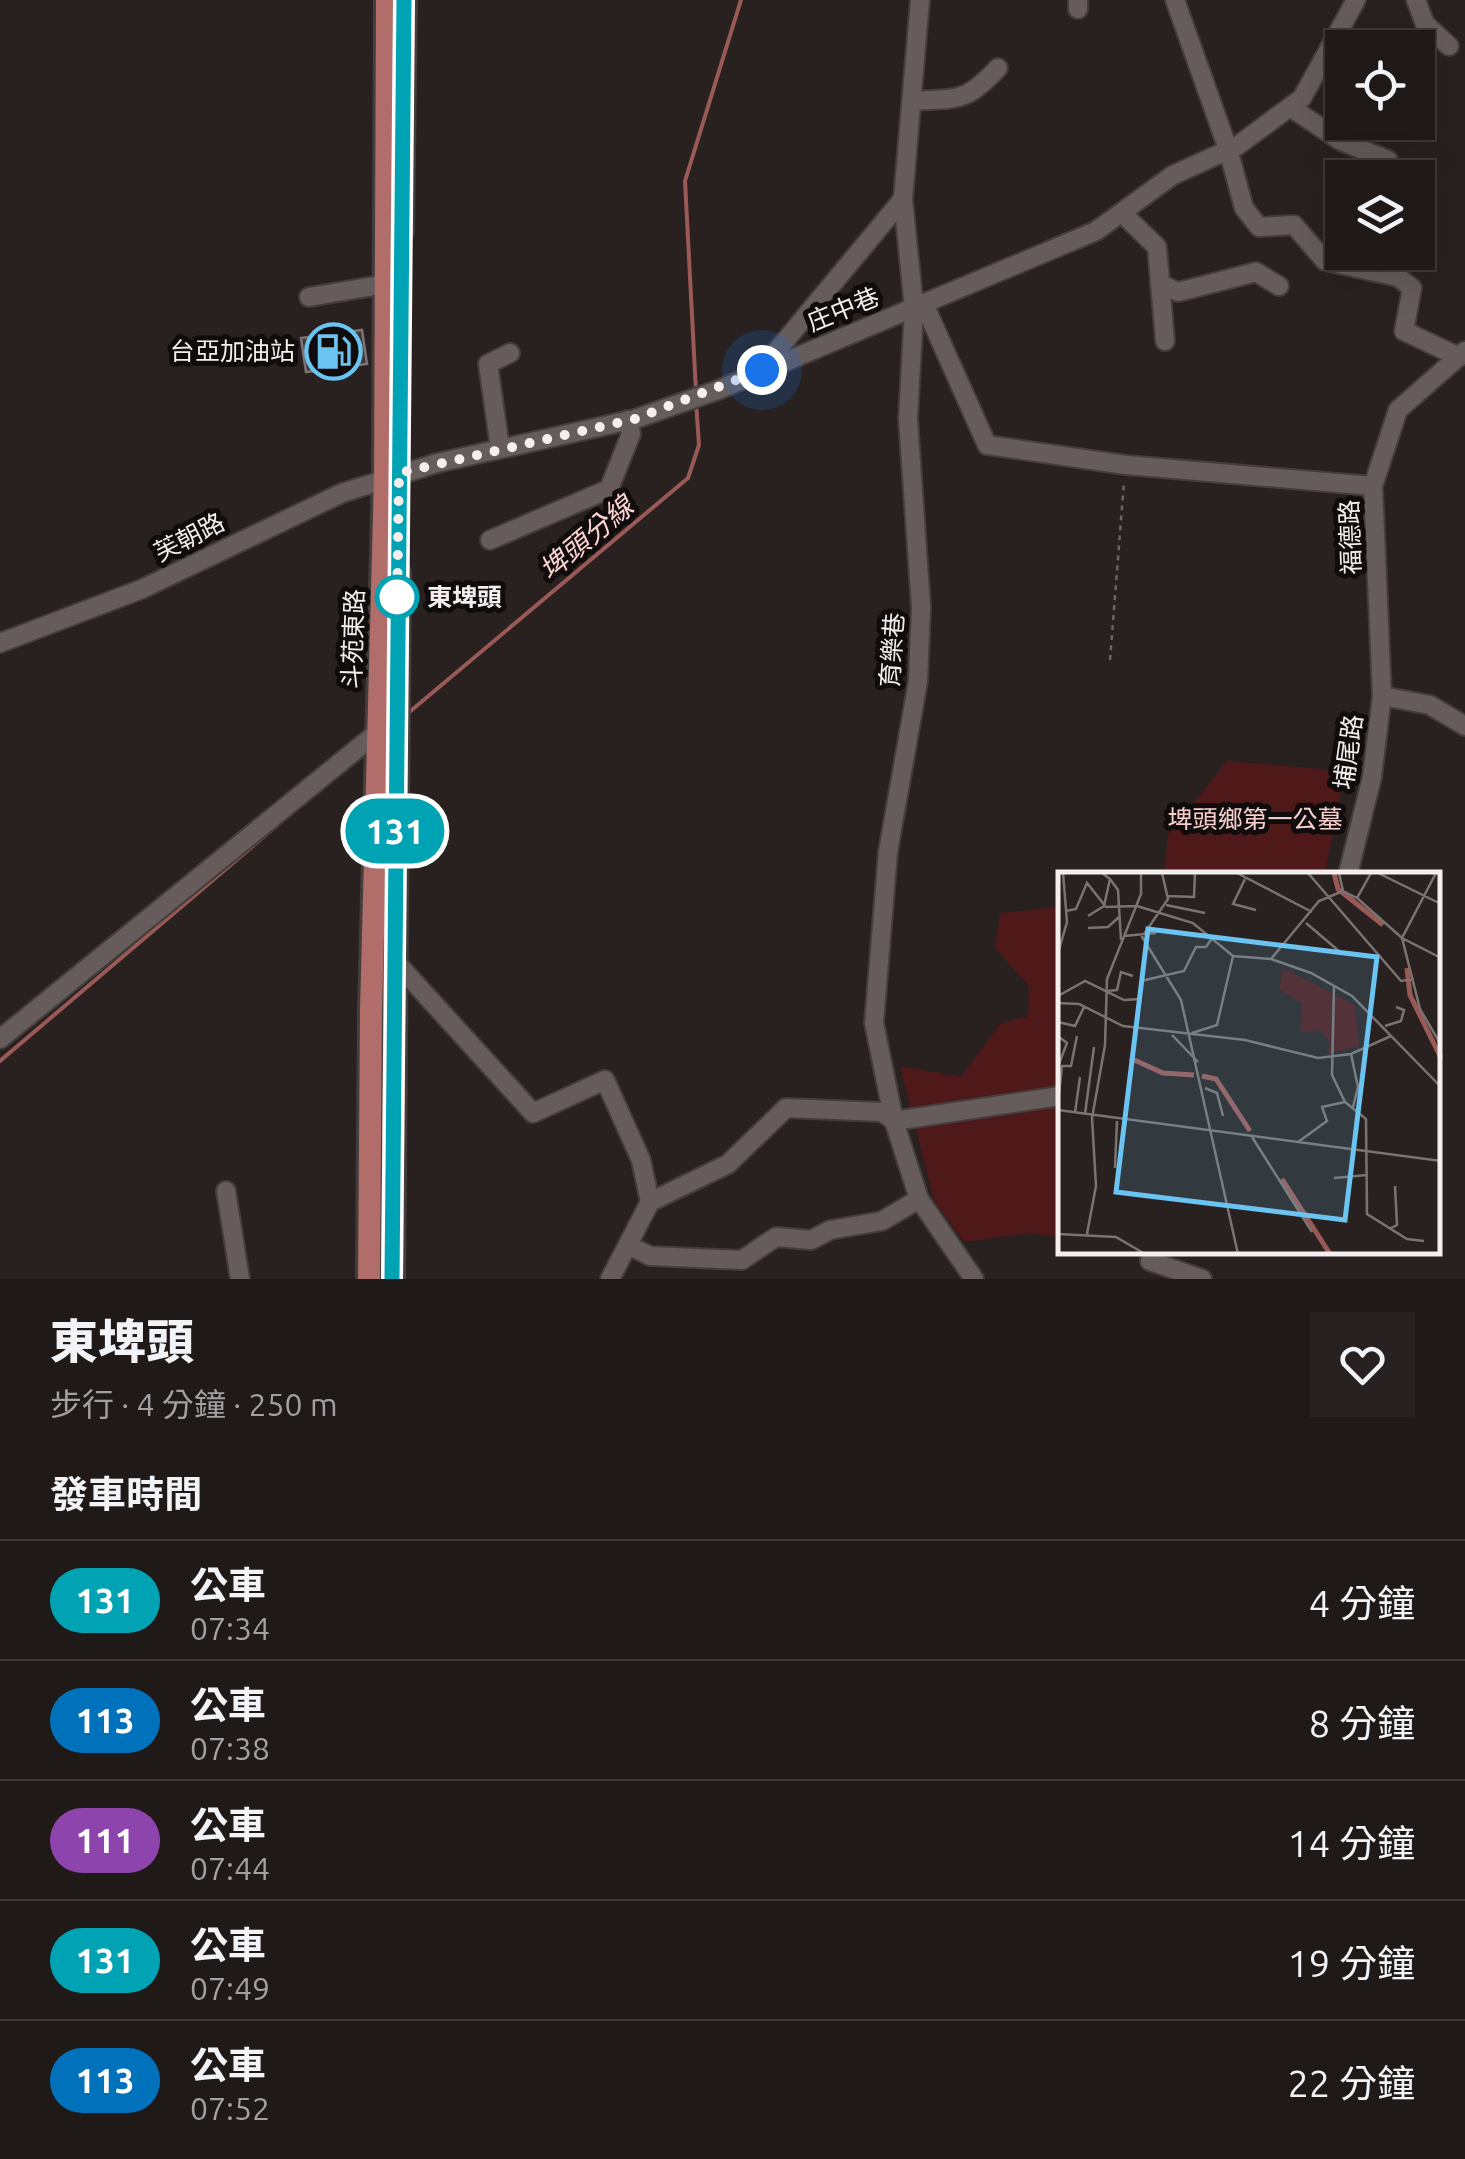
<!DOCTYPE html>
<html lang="zh-TW">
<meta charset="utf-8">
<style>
body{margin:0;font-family:Ubuntu,"Noto Sans TC",sans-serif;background:#272221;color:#f1f3f6;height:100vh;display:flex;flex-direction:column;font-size:38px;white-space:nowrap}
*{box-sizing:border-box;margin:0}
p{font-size:32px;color:#a1a0a2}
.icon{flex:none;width:55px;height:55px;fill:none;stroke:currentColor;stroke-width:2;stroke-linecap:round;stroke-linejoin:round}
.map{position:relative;height:1279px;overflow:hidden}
.details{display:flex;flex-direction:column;background:#1f1918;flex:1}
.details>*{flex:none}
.badge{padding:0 20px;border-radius:32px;font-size:35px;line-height:65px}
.controls{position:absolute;left:1325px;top:30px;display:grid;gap:20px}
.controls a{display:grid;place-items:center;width:110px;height:110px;border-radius:0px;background:#1f1918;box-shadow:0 10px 40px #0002,0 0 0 2px #3c3837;font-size:50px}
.you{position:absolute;width:50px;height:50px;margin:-25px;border:8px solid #fff;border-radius:50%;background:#1a73e8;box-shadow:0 0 0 15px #1a73e833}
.map>.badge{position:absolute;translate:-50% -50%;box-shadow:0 0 0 5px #fff}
h2{padding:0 50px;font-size:38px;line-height:90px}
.round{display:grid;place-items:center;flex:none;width:105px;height:105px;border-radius:0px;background:#272221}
.overview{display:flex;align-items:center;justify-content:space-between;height:170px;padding:0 50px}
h1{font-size:48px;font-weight:800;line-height:75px}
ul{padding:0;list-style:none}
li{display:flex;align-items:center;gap:30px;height:120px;padding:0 50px;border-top:2px solid #3c3837}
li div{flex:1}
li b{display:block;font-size:38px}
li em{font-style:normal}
li .badge{min-width:110px;font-weight:700;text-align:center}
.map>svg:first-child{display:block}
.green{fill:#501919}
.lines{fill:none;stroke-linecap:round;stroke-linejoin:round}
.stream{stroke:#995956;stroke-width:4}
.building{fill:#3e3635;stroke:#7c7372;stroke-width:2.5}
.minor-casing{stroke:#433d3c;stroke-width:22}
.major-casing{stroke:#433d3c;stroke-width:28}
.path{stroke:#6b6463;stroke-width:2.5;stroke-dasharray:5 5;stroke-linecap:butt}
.minor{stroke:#655c5b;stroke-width:18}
.major{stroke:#b16d69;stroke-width:22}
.line-casing{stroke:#fff;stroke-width:22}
.line{stroke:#00a3b4;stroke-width:15}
.walk{stroke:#f4eeee;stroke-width:10;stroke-dasharray:0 18}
.stop-dot{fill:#fff;stroke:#00a3b4;stroke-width:5}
.labels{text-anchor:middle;stroke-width:10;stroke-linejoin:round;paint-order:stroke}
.street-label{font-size:25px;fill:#f4eeee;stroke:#0f0c0b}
.poi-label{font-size:25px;fill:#f4eeee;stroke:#0f0c0b;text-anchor:end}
.stop-label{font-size:25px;font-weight:bold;fill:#f4eeee;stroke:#0f0c0b;text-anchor:start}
.park-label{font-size:25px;fill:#f7cfcc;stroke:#0f0c0b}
.water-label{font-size:28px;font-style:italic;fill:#fcd3d0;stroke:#0f0c0b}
.inset-river{fill:none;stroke:#995956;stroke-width:5}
.inset-road{fill:none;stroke:#7a7372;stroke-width:2.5}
.view{fill:#6bc3f2;fill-opacity:0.15;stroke:#6bc3f2;stroke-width:5}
.inset-edge{fill:none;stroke:#f4eeee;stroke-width:5}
</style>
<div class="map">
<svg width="1465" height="1279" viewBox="0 0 1465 1279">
<rect width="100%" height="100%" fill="#292120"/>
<g class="green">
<polygon points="1227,761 1345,771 1325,874 1164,874 1168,835"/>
<polygon points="1060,907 1060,1237 1029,1233 964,1242 934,1200 900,1066 961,1077 1000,1024 1028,1016 1029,986 995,948 1000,913"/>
</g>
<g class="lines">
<g class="stream">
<polyline points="696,392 685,181 741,0"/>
<polyline points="407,714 688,478 699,445 696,402"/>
<polyline points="0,1061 301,805"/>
</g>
</g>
<polygon class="building" points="362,330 367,364 306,372 301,338"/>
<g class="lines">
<defs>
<g id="minor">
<polyline points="920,0 903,199 914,308 908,419 921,607 918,681 888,852 874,1023 894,1121 919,1199 974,1279"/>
<polyline points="1175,0 1228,149 1244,208 1259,227 1294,225 1325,261 1398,277 1412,288 1404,331 1459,357"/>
<polyline points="1416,0 1425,24 1449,46"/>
<polyline points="1078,9 1078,0"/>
<path d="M913 101C959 98 965 103 998 68"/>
<polyline points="1290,107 1341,141 1388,160"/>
<polyline points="1123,214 1157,247 1165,341"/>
<polyline points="1160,284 1178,292 1256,272 1279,286"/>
<polyline points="309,297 386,284"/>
<polyline points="924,304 987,445 1126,465 1373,486"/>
<polyline points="765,365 903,199"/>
<polyline points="500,448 488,364 510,353"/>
<polyline points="490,540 609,489 631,434 628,420"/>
<polyline points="0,643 142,589 342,493 437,463 635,419 718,390 1096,231 1173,175 1237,146 1302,98 1356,0"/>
<polyline points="1382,696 1430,705 1465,726"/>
<polyline points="1348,874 1372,777 1382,696 1373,486 1398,410 1465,351"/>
<polyline points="394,960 533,1113 605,1080 641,1160 650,1202"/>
<polyline points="0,1039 384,727"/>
<polyline points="226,1191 240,1279"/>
<polyline points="628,1245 650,1256 742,1260 776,1237 811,1240 830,1230 882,1221 919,1199"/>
<polyline points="1150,1261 1202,1279"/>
<polyline points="610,1279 650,1202 728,1164 786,1108 882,1112 894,1121 1060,1096"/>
</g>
<g id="major">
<polyline points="401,231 404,0"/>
<polyline points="369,1279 371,1010 385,477 387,0"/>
<polyline points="392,1279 398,573"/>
</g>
</defs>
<use href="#minor" class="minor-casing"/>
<use href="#major" class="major-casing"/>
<polyline class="path" points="1110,660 1124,482"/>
<use href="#minor" class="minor"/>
<use href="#major" class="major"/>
</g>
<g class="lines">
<defs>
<polyline id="line" points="392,1279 404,0"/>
</defs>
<use href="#line" class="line-casing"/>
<use href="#line" class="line"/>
<polyline class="walk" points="397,597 397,612 399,473 635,419 762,370"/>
</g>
<defs>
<symbol id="fuel-ring" viewBox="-11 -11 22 22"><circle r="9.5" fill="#0f0c0b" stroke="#6bc3f2" stroke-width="1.5"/><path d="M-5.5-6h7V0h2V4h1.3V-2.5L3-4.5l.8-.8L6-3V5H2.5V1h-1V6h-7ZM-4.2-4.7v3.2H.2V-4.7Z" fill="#6bc3f2"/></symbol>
</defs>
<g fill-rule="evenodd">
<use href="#fuel-ring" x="302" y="320" width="63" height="63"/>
</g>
<circle class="stop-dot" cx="397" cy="597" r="20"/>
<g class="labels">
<g class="street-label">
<text transform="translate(843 309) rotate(-22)" y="9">庄中巷</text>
<text transform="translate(189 537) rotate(-27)" y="9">芙朝路</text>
<text transform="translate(1350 537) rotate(-92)" y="9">福德路</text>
<text transform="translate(353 639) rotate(-88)" y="9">斗苑東路</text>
<text transform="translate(892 650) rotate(-86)" y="9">育樂巷</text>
<text transform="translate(1348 752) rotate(-82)" y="9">埔尾路</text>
</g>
<g class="poi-label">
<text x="295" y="360">台亞加油站</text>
</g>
<g class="stop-label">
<text x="427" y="606">東埤頭</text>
</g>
<g class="park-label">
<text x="1255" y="828">埤頭鄉第一公墓</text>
</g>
<g class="water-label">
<text transform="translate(586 538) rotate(-40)" y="10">埤頭分線</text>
</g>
</g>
<g transform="translate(1058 872)">
<rect width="382" height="382" fill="#292120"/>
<path d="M225 96 297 133 301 174 269 182 272 171 262 158 243 161 244 132 221 117Z" fill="#501919"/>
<path class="inset-river" d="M276 1 280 17 325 53M349 96 352 123 383 186M72 186 105 201 136 203M144 204 158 207 192 259M224 307 272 382"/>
<path class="inset-road" d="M104 1 110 27 84 65 123 128 180 382M179 1 254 40M250 1 343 109 356 107M281 1 285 19 299 26 313 1M320 1 383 32M378 1 344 66 383 86M52 7 60 18 63 68M187 7 175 32 198 38M110 24 136 25 137 1M299 26 344 66 362 137 383 173M108 33 147 41M8 39 18 37 29 11 48 35 79 34 135 51 175 84 213 87 253 101 294 124 383 215M30 44 46 34 52 7 44 1M248 51 282 80M30 56 50 55 61 45M66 64 98 61M0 81 9 50 5 1M213 87 261 29 285 19M83 109 126 99 138 75H148L154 66M276 113 274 203 287 230 308 247 309 342 349 367 366 369M48 119 59 118 63 100 75 104M0 124 27 109 66 128 83 127M0 131 21 132 65 154 187 168 260 186 293 182 333 164M0 150 17 154 26 135M327 154 343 149 346 138 338 135M134 161 159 153 175 84M114 163 140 190M293 182 300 215 295 235M1 192 9 171 1 165M147 216 159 221 165 244M0 231 4 194H13L19 164M0 238 383 289M17 241 22 205M27 242 36 175M194 265 254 360M240 270 269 249 264 235 287 230M57 296 59 249M276 306 309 303M333 356 339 353 337 314M0 362 58 365 87 382M29 362 38 314 34 246 47 173 49 107 83 22V1"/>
<path class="view" d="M90 57 319 85 287 348 58 320Z"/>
<rect width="382" height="382" class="inset-edge"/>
</g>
</svg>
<div class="controls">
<a><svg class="icon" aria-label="locate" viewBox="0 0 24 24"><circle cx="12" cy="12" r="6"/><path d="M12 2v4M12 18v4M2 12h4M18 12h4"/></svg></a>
<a><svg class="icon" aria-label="layers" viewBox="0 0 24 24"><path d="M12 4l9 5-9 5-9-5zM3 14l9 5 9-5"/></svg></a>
</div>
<div class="you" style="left:762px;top:370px"></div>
<b class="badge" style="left:395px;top:831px;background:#00a3b4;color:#fff">131</b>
</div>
<section class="details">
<div class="overview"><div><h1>東埤頭</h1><p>步行 · 4 分鐘 · 250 m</p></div><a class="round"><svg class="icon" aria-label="heart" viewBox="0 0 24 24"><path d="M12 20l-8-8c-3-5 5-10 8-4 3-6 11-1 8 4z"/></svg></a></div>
<h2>發車時間</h2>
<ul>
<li><span class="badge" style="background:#00a3b4;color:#fff">131</span><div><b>公車</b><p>07:34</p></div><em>4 分鐘</em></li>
<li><span class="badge" style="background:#0072bc;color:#fff">113</span><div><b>公車</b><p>07:38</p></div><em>8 分鐘</em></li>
<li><span class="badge" style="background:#8e44ad;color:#fff">111</span><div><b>公車</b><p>07:44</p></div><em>14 分鐘</em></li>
<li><span class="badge" style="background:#00a3b4;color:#fff">131</span><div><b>公車</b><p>07:49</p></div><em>19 分鐘</em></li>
<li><span class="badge" style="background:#0072bc;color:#fff">113</span><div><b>公車</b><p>07:52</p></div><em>22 分鐘</em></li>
</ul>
</section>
